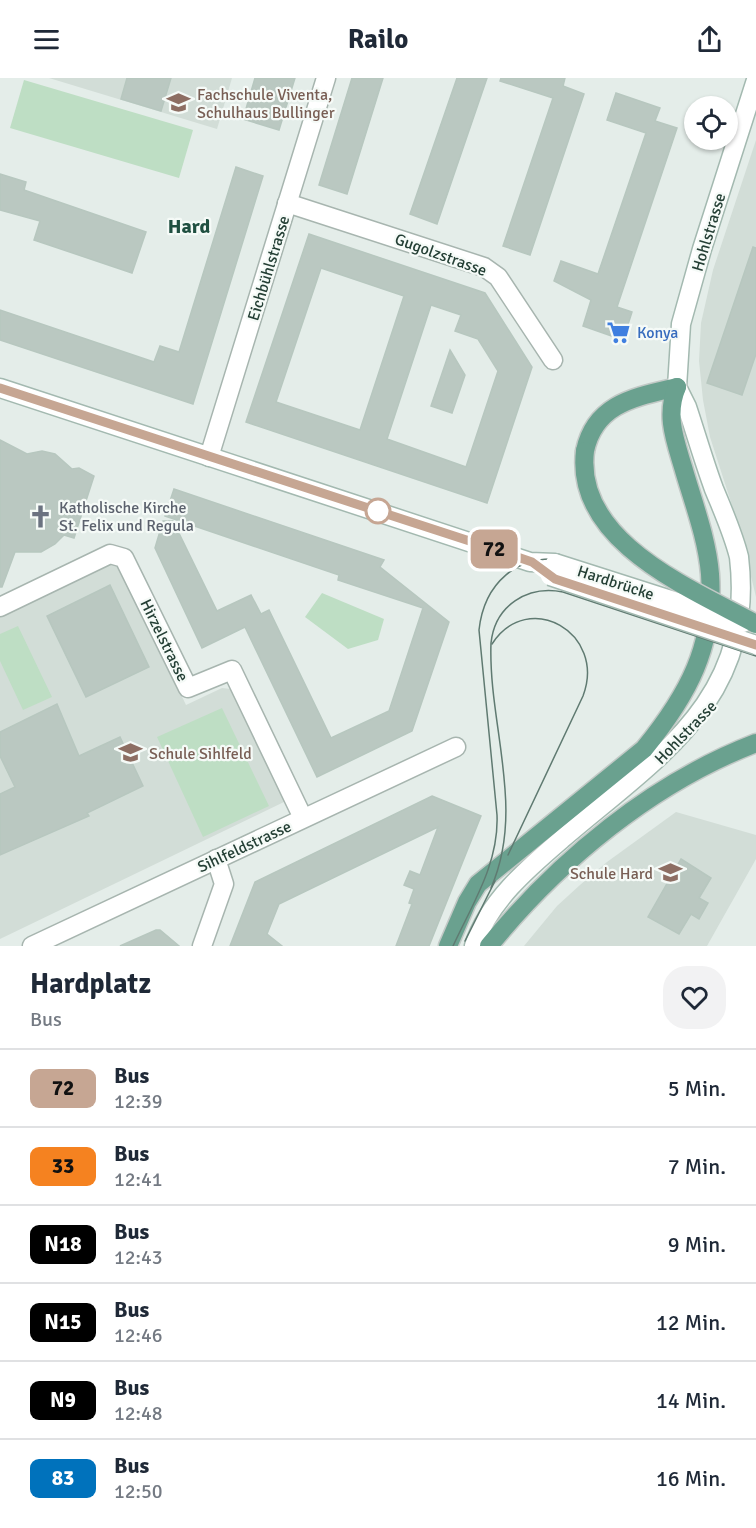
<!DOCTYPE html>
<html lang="de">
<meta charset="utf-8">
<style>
body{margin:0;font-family:Signika,sans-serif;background:#f2f2f3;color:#1f2937;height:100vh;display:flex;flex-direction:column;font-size:22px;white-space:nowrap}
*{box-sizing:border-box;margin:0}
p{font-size:20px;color:#747a83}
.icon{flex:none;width:33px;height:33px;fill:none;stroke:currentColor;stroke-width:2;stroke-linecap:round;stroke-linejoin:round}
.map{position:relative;height:868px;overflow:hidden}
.panel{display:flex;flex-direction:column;background:#fff;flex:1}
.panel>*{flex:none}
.badge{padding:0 12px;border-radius:9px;font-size:21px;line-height:39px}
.fabs{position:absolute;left:684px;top:18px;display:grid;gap:12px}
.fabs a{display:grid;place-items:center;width:54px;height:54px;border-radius:50%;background:#fff;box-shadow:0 2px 4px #0004;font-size:30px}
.map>.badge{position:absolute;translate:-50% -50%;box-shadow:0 0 0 3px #fff}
.round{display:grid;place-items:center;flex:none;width:63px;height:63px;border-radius:24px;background:#f2f2f3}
.head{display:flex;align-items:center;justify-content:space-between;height:102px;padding:0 30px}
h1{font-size:28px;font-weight:700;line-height:45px}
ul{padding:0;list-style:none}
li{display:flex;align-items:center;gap:18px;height:78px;padding:0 30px;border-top:2px solid #e0e1e3}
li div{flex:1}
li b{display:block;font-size:22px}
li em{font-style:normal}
li .badge{min-width:66px;font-weight:700;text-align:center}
header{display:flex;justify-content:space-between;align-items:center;height:78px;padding:0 30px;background:#fff;font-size:27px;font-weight:700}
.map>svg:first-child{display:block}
.built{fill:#d2ddd7}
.green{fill:#bedec4}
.building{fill:#bac8c1;stroke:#b7c7bf;stroke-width:1.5;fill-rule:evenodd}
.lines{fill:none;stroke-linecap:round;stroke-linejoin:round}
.street-casing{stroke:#a7b5af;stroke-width:21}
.secondary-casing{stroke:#a3b9b0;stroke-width:21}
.primary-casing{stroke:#c2c9c6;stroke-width:21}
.street{stroke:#fff;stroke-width:18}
.secondary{stroke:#fff;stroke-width:18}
.primary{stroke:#6aa18f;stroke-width:18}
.tram{stroke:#5f7a71;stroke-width:1.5}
.secondary-bridge-casing{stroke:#a3b9b0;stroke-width:21;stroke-linecap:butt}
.primary-bridge-casing{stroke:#c2c9c6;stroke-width:21;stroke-linecap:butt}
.secondary-bridge{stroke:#fff;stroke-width:18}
.primary-bridge{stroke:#6aa18f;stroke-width:18}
.line-casing{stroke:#fff;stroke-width:14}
.line{stroke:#c6a693;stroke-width:9}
.stop-dot{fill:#fff;stroke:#c6a693;stroke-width:3}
.labels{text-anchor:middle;stroke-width:4.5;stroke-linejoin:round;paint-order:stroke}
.education-label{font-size:16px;fill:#785e54;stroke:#f5faf7;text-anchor:start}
.street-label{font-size:16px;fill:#243f35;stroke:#f5faf7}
.shop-label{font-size:16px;fill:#366cbe;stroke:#f5faf7;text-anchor:start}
.worship-label{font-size:16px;fill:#5b616d;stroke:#f5faf7;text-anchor:start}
.quarter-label{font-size:20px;font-weight:bold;fill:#205041;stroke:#f5faf7}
</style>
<header><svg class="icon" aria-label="menu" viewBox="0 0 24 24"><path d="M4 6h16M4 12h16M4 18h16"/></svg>Railo<svg class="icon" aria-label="share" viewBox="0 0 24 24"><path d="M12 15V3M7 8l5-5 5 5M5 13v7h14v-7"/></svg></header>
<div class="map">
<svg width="756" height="868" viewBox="0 0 756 868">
<rect width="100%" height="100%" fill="#e4ede9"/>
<g class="built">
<polygon points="49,0 232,0 217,51"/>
<polygon points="756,62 756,519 739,449 710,359 703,322 699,283 701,245 713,192"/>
<polygon points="112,486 121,490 186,627 222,610 231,611 286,723 0,861 0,539"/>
<polygon points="676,734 756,757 756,781 707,868 524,868 557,828 580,807 607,784"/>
</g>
<g class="green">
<polygon points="24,2 193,52 179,100 10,50"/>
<polygon points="322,515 384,541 378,562 348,571 305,539"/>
<polygon points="18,548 52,619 23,632 0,583 0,556"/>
<polygon points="222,630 269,728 203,759 157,659"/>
</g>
<g class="building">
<polygon points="127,0 171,0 161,33 121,21"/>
<polygon points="255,0 295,0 279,52 243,41"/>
<polygon points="352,0 383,0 347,116 319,107"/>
<polygon points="457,0 487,0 437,146 410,136"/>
<polygon points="501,0 565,0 563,8 584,16 530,177 503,168 553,20 500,3"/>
<polygon points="616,15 660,30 655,43 677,50 617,229 632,234 623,262 583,248 591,222 554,203 561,183 598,196 646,55 607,42"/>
<polygon points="236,89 263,98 193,326 0,262 0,232 154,284 160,268 179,274"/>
<polygon points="0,96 26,104 24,112 146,154 132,195 34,162 40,143 0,132"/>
<path d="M309 156 485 215 532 289 487 425 246 344ZM321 190 404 218 360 352 276 324ZM431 227 461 237 455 253 478 261 498 293 466 389 387 361Z"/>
<polygon points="753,169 756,170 756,276 742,317 707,305"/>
<polygon points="450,272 465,297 452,335 431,328"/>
<polygon points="0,362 27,376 42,373 55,376 72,391 79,390 94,398 74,460 64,457 55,466 41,474 15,474 2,509 0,509"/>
<polygon points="174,411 384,482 380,489 449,544 412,653 317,699 245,549 202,570 155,470 163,443 173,443 217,533 251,517 261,536 269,532 331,660 389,633 423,530 338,502 339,497 165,438"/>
<polygon points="110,507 149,589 86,619 47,538"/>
<polygon points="57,626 79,678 120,659 143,708 87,735 89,738 0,777 0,716 15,709 0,678 0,654"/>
<polygon points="432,718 481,738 429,868 396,868 412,826 409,825 414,811 404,807 410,793 420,797 438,749 279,826 267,856 282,868 230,868 255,804"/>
<polygon points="681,781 711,800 699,820 708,825 699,841 691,836 679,856 648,839"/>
<polygon points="156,852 160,852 179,868 120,868"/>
</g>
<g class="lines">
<defs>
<g id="street">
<polyline points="287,125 484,189 498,199 553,282"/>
<polyline points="209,379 326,0"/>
<polyline points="0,529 110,476 124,480 188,610 232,592 303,740"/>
<polyline points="32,868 456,669"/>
<polyline points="202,868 224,806 216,781"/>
</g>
<g id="secondary">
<polyline points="0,310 530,484 555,485"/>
<path d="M474 868C488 824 528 790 562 761 655 681 756 623 739 479 733 455 723 433 714 411 704 384 696 356 687 329L677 309 681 246 702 171 756 2"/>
</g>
<g id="primary">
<path d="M585 373C595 325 636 319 677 309"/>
<path d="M448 868 467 824 478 806 644 671C688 617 715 568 710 496 707 460 693 424 683 389 675 362 665 337 677 309"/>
<path d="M489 868C559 782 652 705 756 665"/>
</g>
</defs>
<use href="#street" class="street-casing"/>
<use href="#secondary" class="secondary-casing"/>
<use href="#primary" class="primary-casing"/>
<use href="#street" class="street"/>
<use href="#secondary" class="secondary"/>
<use href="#primary" class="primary"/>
<g class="tram">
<path d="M492 566C528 510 607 555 583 618L508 777"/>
<path d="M491 810C526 730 488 647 491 565 495 527 528 507 563 514L756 578"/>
<polyline points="465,863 495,803"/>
<path d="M453 868C473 825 499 785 497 737L479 552C484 506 517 475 564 482L756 542"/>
</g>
<defs>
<g id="secondary-bridge">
<polyline points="555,485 743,545"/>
<polyline points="550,498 756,567"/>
</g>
<path id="primary-bridge" d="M585 373C574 464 692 511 756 546"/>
</defs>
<use href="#secondary-bridge" class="secondary-bridge-casing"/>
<use href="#primary-bridge" class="primary-bridge-casing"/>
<use href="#secondary-bridge" class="secondary-bridge"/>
<use href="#primary-bridge" class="primary-bridge"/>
</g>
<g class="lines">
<defs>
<polyline id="line" points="0,310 491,470 532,484 555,501 756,567"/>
</defs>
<use href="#line" class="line-casing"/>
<use href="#line" class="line"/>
</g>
<defs>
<symbol id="school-bare" viewBox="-9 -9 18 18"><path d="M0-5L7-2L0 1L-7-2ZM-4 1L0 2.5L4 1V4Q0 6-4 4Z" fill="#8d6e63" stroke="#f5faf7" stroke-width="2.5" paint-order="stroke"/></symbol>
<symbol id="supermarket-bare" viewBox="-9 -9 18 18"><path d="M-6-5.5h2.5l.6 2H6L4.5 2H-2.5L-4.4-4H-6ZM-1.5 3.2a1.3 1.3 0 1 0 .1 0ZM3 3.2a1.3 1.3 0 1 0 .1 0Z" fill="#3f7fe0" stroke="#f5faf7" stroke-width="2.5" paint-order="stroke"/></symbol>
<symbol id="church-bare" viewBox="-9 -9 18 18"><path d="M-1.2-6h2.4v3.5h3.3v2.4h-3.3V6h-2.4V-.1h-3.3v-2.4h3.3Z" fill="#6b7280" stroke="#f5faf7" stroke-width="2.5" paint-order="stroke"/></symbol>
</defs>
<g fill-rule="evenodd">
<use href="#school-bare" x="162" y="8" width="33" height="33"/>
<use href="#supermarket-bare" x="602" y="238" width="33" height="33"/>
<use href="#church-bare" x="24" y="422" width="33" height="33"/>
<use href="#school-bare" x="114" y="658" width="33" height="33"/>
<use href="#school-bare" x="654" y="778" width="33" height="33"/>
</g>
<circle class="stop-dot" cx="378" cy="433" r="12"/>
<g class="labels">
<g class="education-label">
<text x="197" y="22">Fachschule Viventa,<tspan x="197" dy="18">Schulhaus Bullinger</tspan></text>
<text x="149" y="681">Schule Sihlfeld</text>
<text x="653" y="801" text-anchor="end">Schule Hard</text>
</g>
<g class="street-label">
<text transform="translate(708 154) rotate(-73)" y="6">Hohlstrasse</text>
<text transform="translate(441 176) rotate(20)" y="6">Gugolzstrasse</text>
<text transform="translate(268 190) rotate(-73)" y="6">Eichbühlstrasse</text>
<text transform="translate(616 504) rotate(18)" y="6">Hardbrücke</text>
<text transform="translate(165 562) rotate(64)" y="6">Hirzelstrasse</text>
<text transform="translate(685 654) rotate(-46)" y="6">Hohlstrasse</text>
<text transform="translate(244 768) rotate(-25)" y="6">Sihlfeldstrasse</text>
</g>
<g class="shop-label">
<text x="637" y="260">Konya</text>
</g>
<g class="worship-label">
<text x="59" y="435">Katholische Kirche<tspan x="59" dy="18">St. Felix und Regula</tspan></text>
</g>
<g class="quarter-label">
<text x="189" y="155">Hard</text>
</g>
</g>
</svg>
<div class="fabs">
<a><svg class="icon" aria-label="locate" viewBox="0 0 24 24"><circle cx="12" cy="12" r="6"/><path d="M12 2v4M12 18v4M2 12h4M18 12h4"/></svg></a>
</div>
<b class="badge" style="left:494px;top:471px;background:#c6a693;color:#111">72</b>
</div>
<section class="panel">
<div class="head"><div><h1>Hardplatz</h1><p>Bus</p></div><a class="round"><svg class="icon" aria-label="heart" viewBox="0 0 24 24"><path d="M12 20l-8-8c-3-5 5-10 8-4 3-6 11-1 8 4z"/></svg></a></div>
<ul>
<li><span class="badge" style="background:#c6a693;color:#111">72</span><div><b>Bus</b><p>12:39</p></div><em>5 Min.</em></li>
<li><span class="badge" style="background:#f58220;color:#111">33</span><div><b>Bus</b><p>12:41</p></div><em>7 Min.</em></li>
<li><span class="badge" style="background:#000;color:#fff">N18</span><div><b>Bus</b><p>12:43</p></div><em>9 Min.</em></li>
<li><span class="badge" style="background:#000;color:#fff">N15</span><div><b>Bus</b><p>12:46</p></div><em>12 Min.</em></li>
<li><span class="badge" style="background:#000;color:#fff">N9</span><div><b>Bus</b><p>12:48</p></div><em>14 Min.</em></li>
<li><span class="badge" style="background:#0072bc;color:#fff">83</span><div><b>Bus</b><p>12:50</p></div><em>16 Min.</em></li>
</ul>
</section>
